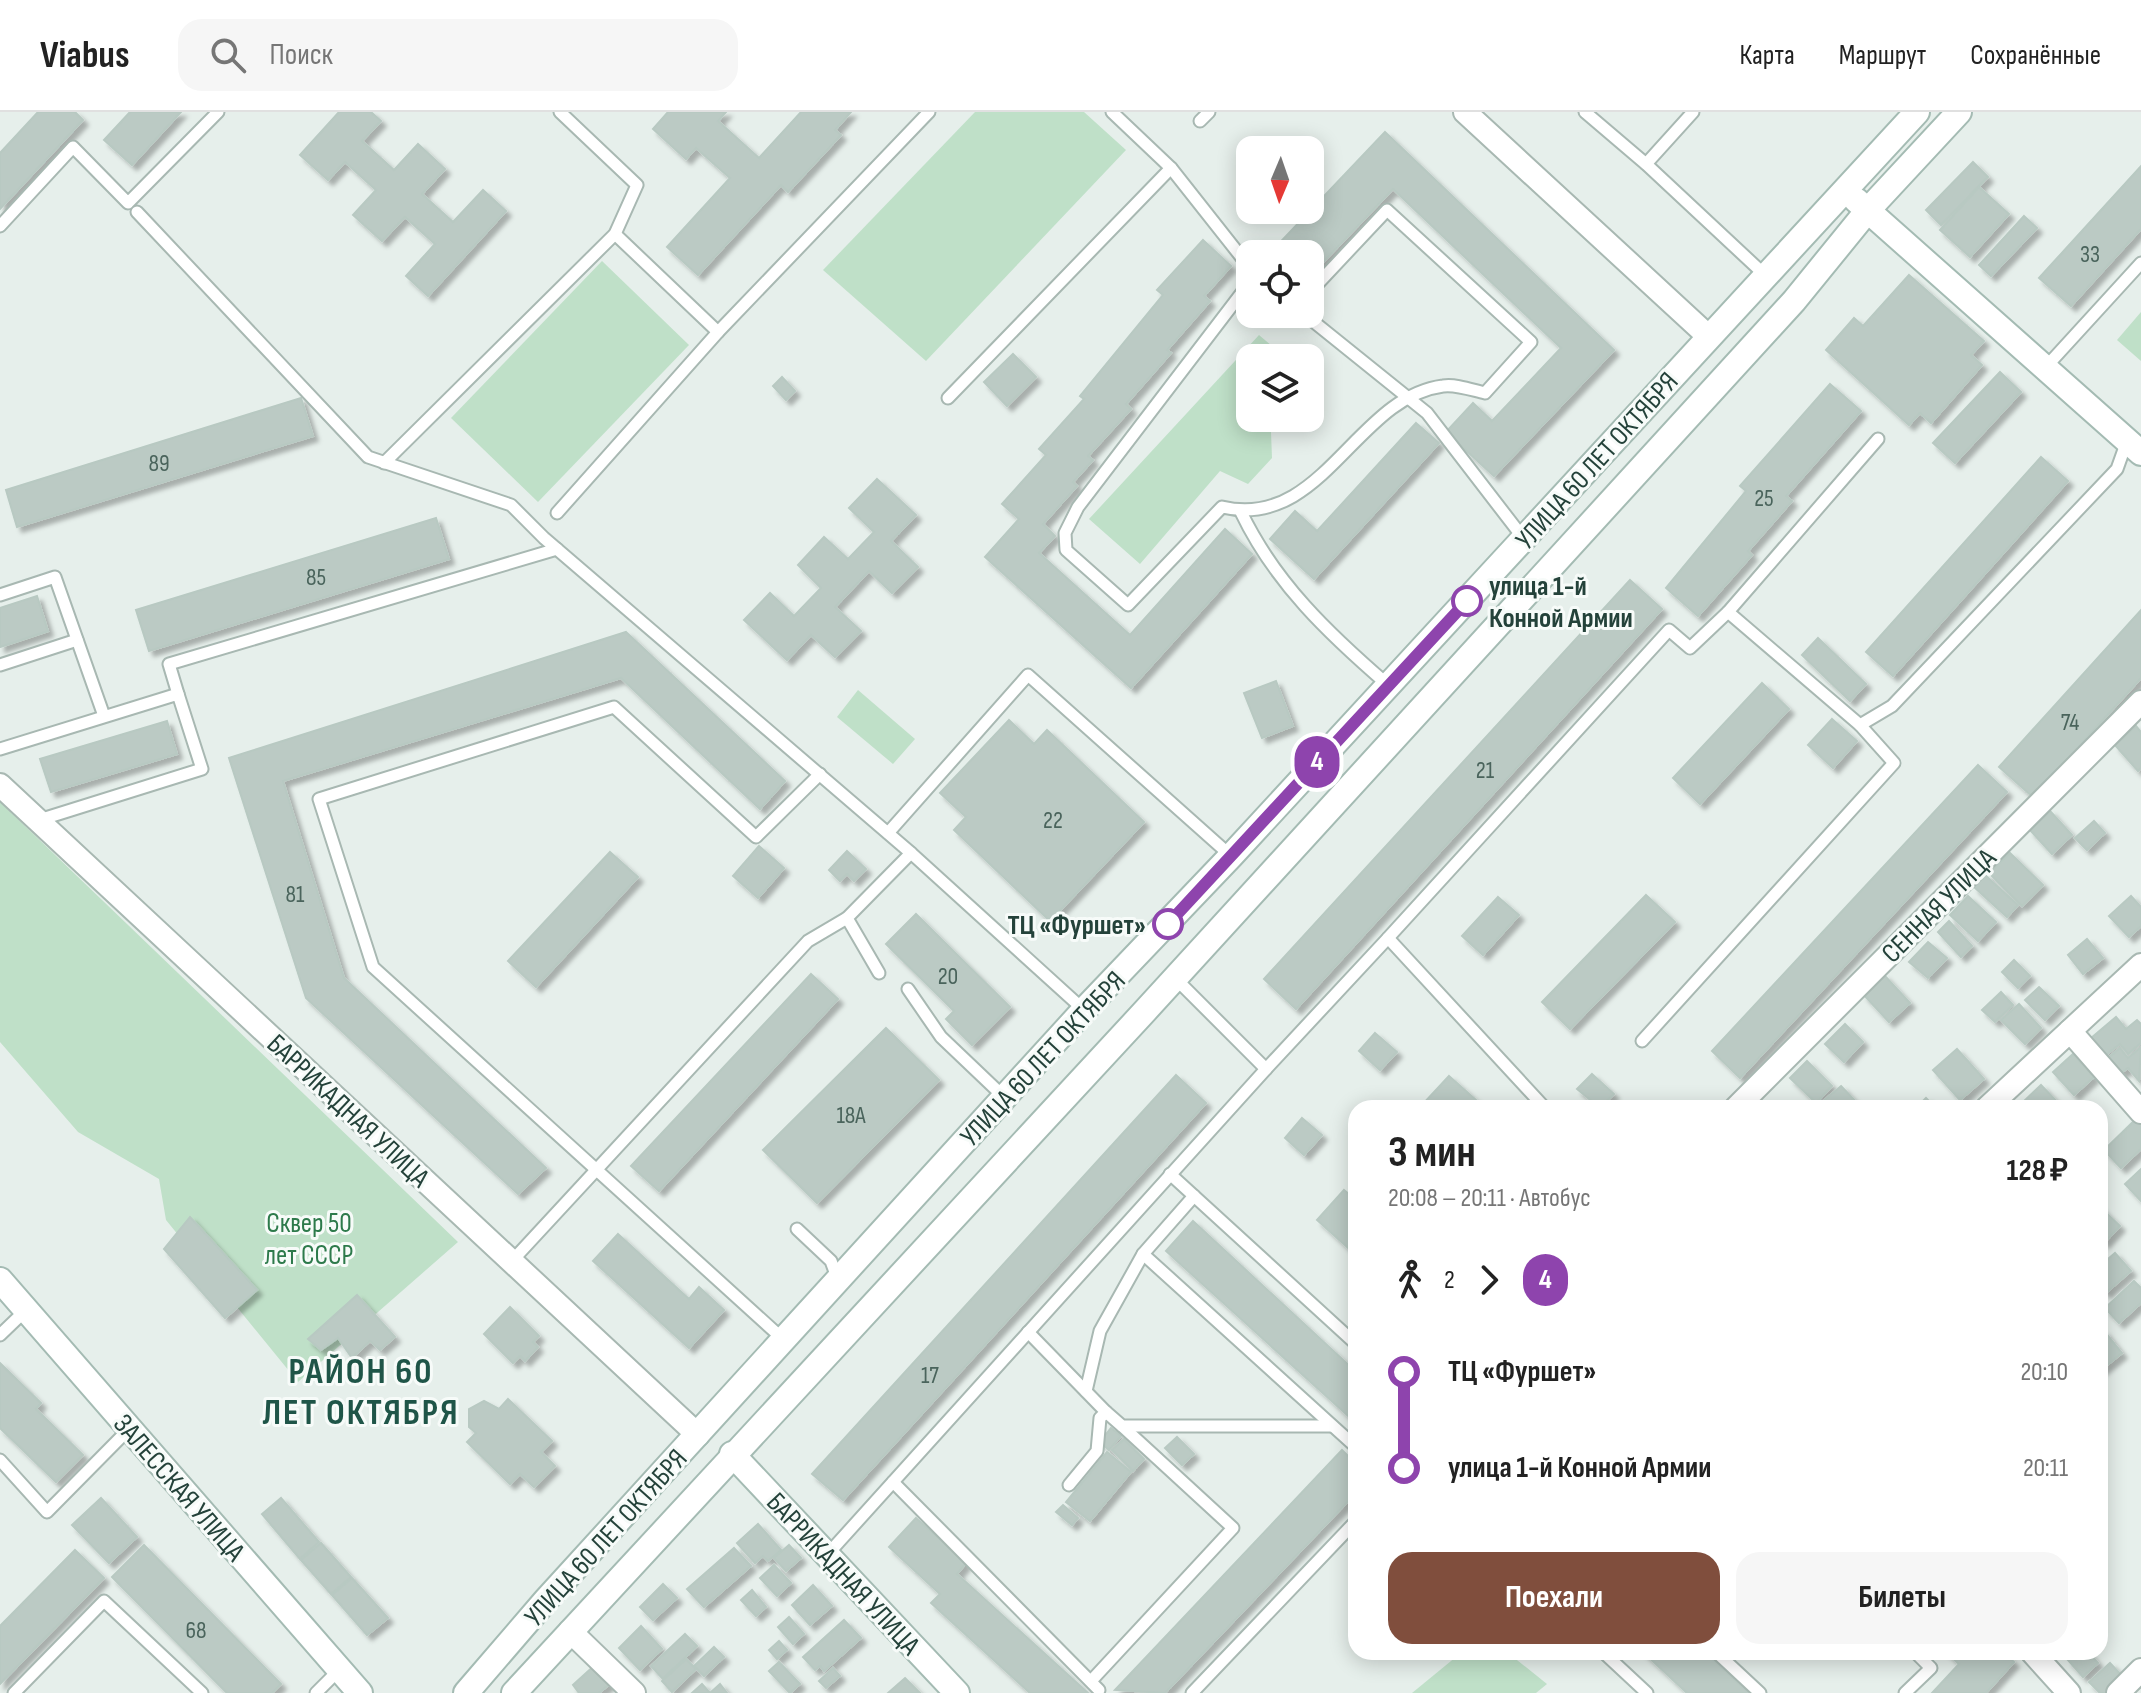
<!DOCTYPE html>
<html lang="ru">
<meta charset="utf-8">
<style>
body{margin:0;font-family:"Sofia Sans Condensed",sans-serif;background:#f6f6f6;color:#222;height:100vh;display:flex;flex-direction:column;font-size:30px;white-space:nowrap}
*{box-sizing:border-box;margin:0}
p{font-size:26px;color:#767676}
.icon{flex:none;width:44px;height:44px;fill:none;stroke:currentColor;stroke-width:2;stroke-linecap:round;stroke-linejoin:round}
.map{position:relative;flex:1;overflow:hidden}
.details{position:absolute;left:1348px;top:988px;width:760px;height:560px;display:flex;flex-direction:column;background:#fff;border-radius:24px;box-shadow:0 4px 20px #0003}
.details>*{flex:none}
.badge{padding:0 16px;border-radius:26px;font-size:28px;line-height:52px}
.needle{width:52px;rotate:182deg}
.fabs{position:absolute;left:1236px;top:24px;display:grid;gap:16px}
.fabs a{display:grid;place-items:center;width:88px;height:88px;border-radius:16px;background:#fff;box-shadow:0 4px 20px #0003;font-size:40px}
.map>.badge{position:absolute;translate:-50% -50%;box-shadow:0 0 0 4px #fff}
.legs{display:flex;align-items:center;gap:12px;height:88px;padding:0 40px;font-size:26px}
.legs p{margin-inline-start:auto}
.head{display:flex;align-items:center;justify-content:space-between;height:136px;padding:0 40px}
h1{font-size:44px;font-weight:700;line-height:60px}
.primary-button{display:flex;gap:16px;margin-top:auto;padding:16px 40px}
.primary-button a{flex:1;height:92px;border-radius:24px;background:#804e3d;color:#fff;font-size:32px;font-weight:700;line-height:92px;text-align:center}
.primary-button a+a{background:#f6f6f6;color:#222}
ul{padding:0 40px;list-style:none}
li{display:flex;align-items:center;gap:28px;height:96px;font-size:30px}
li i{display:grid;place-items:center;width:12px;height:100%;margin:0 10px;background:currentColor}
li i::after{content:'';width:20px;height:20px;margin:-10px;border:6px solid;border-radius:50%;background:#fff}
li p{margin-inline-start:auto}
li:first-child i{background:linear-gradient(#0000 50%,currentColor 0)}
li:last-child i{background:linear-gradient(currentColor 50%,#0000 0)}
header{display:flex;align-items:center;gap:48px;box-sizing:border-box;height:112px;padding:0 40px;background:#fff;border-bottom:2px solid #e0e0e0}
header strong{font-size:38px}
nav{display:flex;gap:44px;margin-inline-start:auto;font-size:28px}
.search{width:560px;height:72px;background:#f6f6f6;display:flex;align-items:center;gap:20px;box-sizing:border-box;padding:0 28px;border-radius:24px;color:#767676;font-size:30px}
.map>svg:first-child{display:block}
.green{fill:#bfe0c8}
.building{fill:#bbcac4;stroke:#b8c9c2;stroke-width:2;filter:url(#shadow)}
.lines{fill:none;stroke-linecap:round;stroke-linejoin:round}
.lane-casing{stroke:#a8b8b2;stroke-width:15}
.street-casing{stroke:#a8b8b2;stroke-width:26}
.secondary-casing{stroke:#a4bbb3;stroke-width:28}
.lane{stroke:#fff;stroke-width:11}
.street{stroke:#fff;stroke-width:22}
.secondary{stroke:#fff;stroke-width:24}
.line-1-casing{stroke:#fff;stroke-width:18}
.line-1{stroke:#8e44ad;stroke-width:12}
.stop-1-dot{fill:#fff;stroke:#8e44ad;stroke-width:4}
.labels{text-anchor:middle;stroke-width:6;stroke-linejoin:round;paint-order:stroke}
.number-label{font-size:24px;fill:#4a645c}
.street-label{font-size:28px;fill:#24423a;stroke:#f7fbf9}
.stop-label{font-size:28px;font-weight:bold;fill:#24423a;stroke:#f7fbf9;text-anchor:start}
.park-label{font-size:28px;fill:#2d7a4b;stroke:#f7fbf9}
.district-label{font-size:36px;font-weight:bold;letter-spacing:2px;fill:#1f5548;stroke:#f7fbf9}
</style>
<header>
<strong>Viabus</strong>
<div class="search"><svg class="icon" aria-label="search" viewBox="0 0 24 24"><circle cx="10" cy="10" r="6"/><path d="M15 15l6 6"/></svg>Поиск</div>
<nav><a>Карта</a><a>Маршрут</a><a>Сохранённые</a></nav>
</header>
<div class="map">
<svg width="2141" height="1581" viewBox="0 0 2141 1581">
<defs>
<filter id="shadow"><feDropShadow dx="5" dy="5" stdDeviation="2" flood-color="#0004"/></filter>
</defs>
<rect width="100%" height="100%" fill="#e6efeb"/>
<g class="green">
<polygon points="975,0 1084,0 1126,38 926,249 823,158"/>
<polygon points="602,149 689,233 538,390 451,306"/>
<polygon points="2141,200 2141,249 2117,228"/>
<polygon points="1259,223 1286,246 1250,246 1250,306 1284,306 1271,320 1272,346 1248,372 1220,359 1140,452 1089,407"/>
<polygon points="858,578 915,627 893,652 837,605"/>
<polygon points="0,690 458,1130 298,1270 166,1108 159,1067 78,1020 0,930"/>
<polygon points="1462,1540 1507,1540 1547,1572 1536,1581 1412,1581"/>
</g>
<g class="building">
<polygon points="38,0 75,0 83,8 0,97 0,41"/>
<polygon points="130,0 181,0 132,53 104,28"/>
<polygon points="339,0 371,0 381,9 362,29 394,58 418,32 445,57 422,82 453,110 483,78 506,99 428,184 406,164 435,132 405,105 382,129 353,103 376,78 345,50 328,68 300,43"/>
<polygon points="668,0 726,0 718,9 759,46 801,0 851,0 835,18 841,23 788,80 781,73 698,163 667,135 730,66 696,36 686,47 653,17"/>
<polygon points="1385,20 1614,238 1494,364 1446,320 1473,291 1492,309 1561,236 1393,77 1310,164 1310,142 1269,142"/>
<polygon points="1973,50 1988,65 1941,113 1926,98"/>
<polygon points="2141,54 2141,117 2071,194 2039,166"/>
<polygon points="1979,75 2009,102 1970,145 1940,118"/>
<polygon points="2024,104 2037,116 1991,164 1979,153"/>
<polygon points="1203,128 1231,154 1204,184 1210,189 1167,238 1171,241 1126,292 1131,297 1088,344 1093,348 1073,370 1077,374 1043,412 1055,424 1039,441 1130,523 1225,417 1252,442 1131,576 985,445 1019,407 1002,392 1046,343 1039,337 1084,287 1080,284 1163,183 1157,178"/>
<polygon points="1909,163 1984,229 1971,243 1982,253 1931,311 1920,301 1909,313 1826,238 1854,206 1863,214"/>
<polygon points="1013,242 1036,265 1007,294 984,270"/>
<polygon points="2000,260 2021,280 1955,351 1933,331"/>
<polygon points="782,265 795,279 786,288 773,274"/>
<polygon points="1830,272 1861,299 1786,384 1792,389 1748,439 1752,443 1698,504 1666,476 1746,379 1740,374"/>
<polygon points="301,286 313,324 17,415 6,378"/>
<polygon points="1416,311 1439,331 1314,467 1270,427 1295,399 1317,419"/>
<polygon points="2041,345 2068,369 1893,564 1866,540"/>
<polygon points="877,367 916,403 891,429 918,455 892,481 869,459 835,495 861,519 835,545 811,523 787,548 744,508 770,481 794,504 821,476 798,453 824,425 848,447 874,420 849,396"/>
<polygon points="436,406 449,447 149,539 136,498"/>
<polygon points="1630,468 1662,497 1296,897 1264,867"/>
<polygon points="37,484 48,519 0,535 0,496"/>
<polygon points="2141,498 2141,566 2033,685 1999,655"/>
<polygon points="626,520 785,669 760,697 621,566 283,669 344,866 546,1056 518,1082 306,886 229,646"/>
<polygon points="1818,526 1866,572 1850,589 1802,543"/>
<polygon points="1276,569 1293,614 1262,626 1244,581"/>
<polygon points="1762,571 1789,597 1700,692 1673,666"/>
<polygon points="1832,607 1857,629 1833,656 1808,633"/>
<polygon points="1009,608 1034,632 1047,618 1144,710 1050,809 954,718 966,705 940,681"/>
<polygon points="167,609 177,642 51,680 40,647"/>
<polygon points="2136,614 2141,620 2141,656 2138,659 2115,633"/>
<polygon points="1978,653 2007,680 1740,966 1712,939"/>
<polygon points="2050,699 2072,723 2052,742 2030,718"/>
<polygon points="2094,709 2105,721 2087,738 2075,726"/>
<polygon points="759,734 784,756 758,786 733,764"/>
<polygon points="847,739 866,757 854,769 847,762 840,769 829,758"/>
<polygon points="610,740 638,765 536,875 508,849"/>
<polygon points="2010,741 2043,773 2022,794 1989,761"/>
<polygon points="1985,763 2018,793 2007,805 1974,775"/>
<polygon points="1646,783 1675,810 1570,917 1542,890"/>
<polygon points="1968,784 1996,810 1978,829 1950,803"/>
<polygon points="2131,784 2141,795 2141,814 2129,825 2109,804"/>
<polygon points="1498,785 1519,803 1483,843 1462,824"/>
<polygon points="916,802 1010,895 972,933 946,907 954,899 886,832"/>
<polygon points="1949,809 1972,834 1961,845 1938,820"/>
<polygon points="2087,827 2103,846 2083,862 2068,843"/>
<polygon points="1928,830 1947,846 1928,866 1909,850"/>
<polygon points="2014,848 2030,864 2018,876 2002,860"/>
<polygon points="811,862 838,887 659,1079 631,1054"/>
<polygon points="1884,863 1910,891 1889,910 1863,882"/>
<polygon points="2039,875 2059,894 2045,908 2025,888"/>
<polygon points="2001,880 2013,893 1995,910 1982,898"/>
<polygon points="2019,892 2041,916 2025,932 2001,908"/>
<polygon points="2116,905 2126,917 2137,908 2141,912 2141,931 2128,942 2120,932 2106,943 2091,926"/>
<polygon points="1845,912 1863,930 1844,950 1825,932"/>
<polygon points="886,916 939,968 817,1091 763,1038"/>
<polygon points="1375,921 1397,940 1380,958 1359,939"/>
<polygon points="2141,935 2139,969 2128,956 2121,961 2108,946 2120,936 2128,946"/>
<polygon points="1957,937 1984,967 1960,988 1933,958"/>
<polygon points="2073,942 2094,965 2074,983 2053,960"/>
<polygon points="1807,949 1832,974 1816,991 1790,966"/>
<polygon points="1592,962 1614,982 1600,996 1577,977"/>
<polygon points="1176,963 1206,991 843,1388 812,1362"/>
<polygon points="1449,964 1485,996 1428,996 1423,992"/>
<polygon points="2041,973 2063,996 2025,996 2021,992"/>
<polygon points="1841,974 1859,993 1817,996 1816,995"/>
<polygon points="1926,986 1936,996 1916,996"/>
<polygon points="1302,1006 1322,1023 1304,1043 1285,1026"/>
<polygon points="2136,1007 2141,1012 2141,1037 2121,1056 2104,1038"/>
<polygon points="2141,1057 2141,1089 2125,1072"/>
<polygon points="1344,1078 1356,1088 1356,1143 1317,1108"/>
<polygon points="2100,1095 2120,1114 2104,1131 2100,1127"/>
<polygon points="190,1105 257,1178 225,1206 164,1137"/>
<polygon points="1193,1109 1356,1260 1356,1311 1166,1139"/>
<polygon points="618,1122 689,1187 699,1175 724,1198 689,1236 593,1149"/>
<polygon points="2115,1141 2131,1159 2106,1181 2100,1175 2100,1154"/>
<polygon points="2134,1169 2141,1176 2141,1191 2119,1211 2105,1196"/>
<polygon points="357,1183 395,1225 380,1238 370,1229 352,1246 338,1226 321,1238 308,1227"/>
<polygon points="510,1195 539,1224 533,1230 538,1235 525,1249 520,1244 513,1251 484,1222"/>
<polygon points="2104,1219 2122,1241 2100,1259 2100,1222"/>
<polygon points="0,1251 41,1291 36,1297 83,1343 56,1370 0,1316"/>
<polygon points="508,1287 552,1329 541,1340 555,1354 534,1375 520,1362 510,1372 467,1330 476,1321 469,1315 469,1297 484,1289 499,1297"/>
<polygon points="1111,1316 1121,1324 1109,1338 1100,1330"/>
<polygon points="1177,1325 1194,1342 1182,1353 1165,1336"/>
<polygon points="1124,1327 1144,1347 1133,1359 1112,1338"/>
<polygon points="1342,1338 1356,1352 1356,1381 1165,1581 1115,1578"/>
<polygon points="1107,1340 1131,1360 1090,1409 1066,1390"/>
<polygon points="101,1386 137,1425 109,1451 72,1413"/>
<polygon points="281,1386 319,1430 300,1447 262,1402"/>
<polygon points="1063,1393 1078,1406 1072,1413 1056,1400"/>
<polygon points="916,1406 966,1451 957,1462 1088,1581 1030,1581 931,1491 940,1482 889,1435"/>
<polygon points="758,1412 781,1438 768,1449 763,1444 755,1451 737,1431"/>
<polygon points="321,1431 351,1465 331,1482 301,1448"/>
<polygon points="144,1433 281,1572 272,1581 227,1581 112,1465"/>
<polygon points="789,1433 801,1446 786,1459 774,1446"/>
<polygon points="734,1436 751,1454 704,1495 687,1477"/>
<polygon points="75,1438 104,1466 0,1572 0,1514"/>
<polygon points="774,1453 791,1471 777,1484 760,1466"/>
<polygon points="352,1466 388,1506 367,1523 332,1483"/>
<polygon points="663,1472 677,1486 653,1508 640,1495"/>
<polygon points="813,1473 832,1494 810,1513 792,1493"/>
<polygon points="752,1478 766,1495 756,1504 741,1488"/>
<polygon points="789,1505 804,1522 793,1532 778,1515"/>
<polygon points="844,1508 861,1526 824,1559 820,1554 815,1558 803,1545"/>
<polygon points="641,1514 662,1537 640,1558 619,1536"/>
<polygon points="685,1522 697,1534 663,1567 651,1554"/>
<polygon points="779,1529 787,1538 777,1547 769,1538"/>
<polygon points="714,1535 724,1545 704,1564 694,1554"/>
<polygon points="1643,1540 1705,1540 1749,1581 1687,1581"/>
<polygon points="1946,1540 2003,1540 2014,1550 1986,1581 1932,1581 1959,1552"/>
<polygon points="2077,1540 2088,1540 2098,1551 2083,1565 2068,1548"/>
<polygon points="686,1547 696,1557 672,1580 662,1569"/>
<polygon points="779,1550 800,1572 790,1581 769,1559"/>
<polygon points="2110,1551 2124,1566 2109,1581 2100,1581 2089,1570"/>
<polygon points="595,1553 611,1571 599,1581 579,1581 573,1573"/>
<polygon points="833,1556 840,1564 826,1576 819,1569"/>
<polygon points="905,1566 920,1581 888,1581"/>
<polygon points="702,1572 710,1581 720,1572 727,1581 692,1581"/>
</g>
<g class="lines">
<defs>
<g id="lane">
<polyline points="1112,0 1171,56 1250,156"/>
<polyline points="1585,0 1646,52 1766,164"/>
<polyline points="1200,9 1209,0"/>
<polyline points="1646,52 1693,0"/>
<polyline points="137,100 368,345 511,393 544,426 911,741 1084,898"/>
<polyline points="0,114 73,35 128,91 218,0"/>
<polyline points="615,122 718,220"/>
<path d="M1250 170 1078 395 1065 421 1066 438 1128 493 1222 395C1322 419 1356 285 1443 274 1456 272 1472 278 1485 281L1531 230 1387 98 1310 180"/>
<polyline points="1304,202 1427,301 1524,427"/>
<polyline points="2045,256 2141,151"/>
<polyline points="948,286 1171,56"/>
<polyline points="384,351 615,122 637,73 560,0"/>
<path d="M1241 400C1275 471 1329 522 1388 573"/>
<polyline points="557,401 718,220 929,0"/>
<polyline points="0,483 55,465 104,604"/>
<polyline points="1728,500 1860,613 1892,594 2117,357 2127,329"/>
<polyline points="0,553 77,528"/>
<polyline points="178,582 169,552 557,437"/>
<polyline points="0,637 178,582 202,657 39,708"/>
<polyline points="888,721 1028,563 1231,744"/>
<polyline points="1388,826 1669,518 1690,536 1728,500 1878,327"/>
<polyline points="879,861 847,806 911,741"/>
<polyline points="1175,866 1266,957 1388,826 1545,996"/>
<polyline points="908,877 941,925 1004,985"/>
<polyline points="1642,929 1894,651 1860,613"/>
<polyline points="1170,1062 1356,1232"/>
<polyline points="797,1117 831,1149 838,1168"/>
<polyline points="1143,1142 1356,1335"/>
<polyline points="511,1150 808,829 847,806"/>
<polyline points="1028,1220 1106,1300 1100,1306 1097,1339 1069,1373"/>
<polyline points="0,1223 26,1198"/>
<polyline points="784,1228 373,855 319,687 614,595 756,725 820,662"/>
<polyline points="1086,1279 1100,1219 1143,1142 1194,1084"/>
<polyline points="1106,1300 1122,1314 1332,1314"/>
<polyline points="0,1348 47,1400 129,1317"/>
<polyline points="893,1370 1099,1578"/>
<polyline points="827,1443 1266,957"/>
<polyline points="1603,1540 1647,1581"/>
<polyline points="1716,1540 1760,1581"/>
<polyline points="1091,1569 1233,1416 1122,1314"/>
<polyline points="14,1581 104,1489 202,1581"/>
<polyline points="316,1581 339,1558"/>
<polyline points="1192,1581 1356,1409"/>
<polyline points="1905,1581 1931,1556 1915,1540"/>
</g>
<g id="street">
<polyline points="1465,0 1708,224"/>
<polyline points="0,673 698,1323"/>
<polyline points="2070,919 2141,1000"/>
<polyline points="1736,996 2141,590"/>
<polyline points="1987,996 2141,853"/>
<polyline points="570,1519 634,1581"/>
<polyline points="2032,1540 2069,1581"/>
<polyline points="2118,1581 2141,1558"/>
</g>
<g id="secondary">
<polyline points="1856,88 2141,341"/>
<polyline points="0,1168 360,1581"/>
<polyline points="732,1342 957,1581"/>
<polyline points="466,1581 546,1488 1084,898 1231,744 1917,0"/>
<polyline points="514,1581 1145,899 1794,189 1868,98 1959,0"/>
</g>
</defs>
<use href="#lane" class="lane-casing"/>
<use href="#street" class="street-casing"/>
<use href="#secondary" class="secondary-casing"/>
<use href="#lane" class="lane"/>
<use href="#street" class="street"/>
<use href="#secondary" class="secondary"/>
</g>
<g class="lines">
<defs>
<polyline id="line-1" points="1168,812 1467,489"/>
</defs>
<use href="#line-1" class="line-1-casing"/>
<use href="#line-1" class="line-1"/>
</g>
<g class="stop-1-dot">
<circle cx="1467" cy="489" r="14"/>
<circle cx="1168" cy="812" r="14"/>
</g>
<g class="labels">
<g class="number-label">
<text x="2090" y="150">33</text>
<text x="159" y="359">89</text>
<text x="1764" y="394">25</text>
<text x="316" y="473">85</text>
<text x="2070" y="618">74</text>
<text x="1485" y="666">21</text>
<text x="1053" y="716">22</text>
<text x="295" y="790">81</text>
<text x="948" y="872">20</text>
<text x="851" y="1011">18А</text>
<text x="930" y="1271">17</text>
<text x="196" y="1526">68</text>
</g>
<g class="street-label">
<text transform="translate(1596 348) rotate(-48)" y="10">УЛИЦА 60 ЛЕТ ОКТЯБРЯ</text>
<text transform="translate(1938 793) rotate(-45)" y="10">СЕННАЯ УЛИЦА</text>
<text transform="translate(1042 946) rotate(-47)" y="10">УЛИЦА 60 ЛЕТ ОКТЯБРЯ</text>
<text transform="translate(349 998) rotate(43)" y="10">БАРРИКАДНАЯ УЛИЦА</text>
<text transform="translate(180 1375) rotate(49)" y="10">ЗАЛЕССКАЯ УЛИЦА</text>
<text transform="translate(605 1425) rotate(-48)" y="10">УЛИЦА 60 ЛЕТ ОКТЯБРЯ</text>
<text transform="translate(844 1461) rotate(47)" y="10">БАРРИКАДНАЯ УЛИЦА</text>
</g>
<g class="stop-label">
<text x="1489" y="483">улица 1-й<tspan x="1489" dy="32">Конной Армии</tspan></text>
<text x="1146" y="822" text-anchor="end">ТЦ «Фуршет»</text>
</g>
<g class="park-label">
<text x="309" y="1120">Сквер 50<tspan x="309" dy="32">лет СССР</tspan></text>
</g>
<g class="district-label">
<text x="361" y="1271">РАЙОН 60<tspan x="361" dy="41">ЛЕТ ОКТЯБРЯ</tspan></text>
</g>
</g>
</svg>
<div class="fabs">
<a><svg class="needle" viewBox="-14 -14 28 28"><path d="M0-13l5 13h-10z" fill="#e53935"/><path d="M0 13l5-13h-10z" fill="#767676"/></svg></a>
<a><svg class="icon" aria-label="locate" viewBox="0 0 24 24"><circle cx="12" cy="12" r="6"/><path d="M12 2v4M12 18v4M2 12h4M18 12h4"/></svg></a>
<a><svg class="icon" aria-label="layers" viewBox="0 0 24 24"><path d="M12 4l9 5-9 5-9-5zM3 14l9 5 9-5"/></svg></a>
</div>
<b class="badge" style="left:1317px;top:650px;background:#8e44ad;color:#fff">4</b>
<section class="details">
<div class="head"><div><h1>3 мин</h1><p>20:08 – 20:11 · Автобус</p></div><b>128 ₽</b></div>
<div class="legs"><svg class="icon" aria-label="walk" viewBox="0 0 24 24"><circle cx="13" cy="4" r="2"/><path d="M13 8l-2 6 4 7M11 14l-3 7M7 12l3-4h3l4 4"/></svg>2<svg class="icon" aria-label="forward" viewBox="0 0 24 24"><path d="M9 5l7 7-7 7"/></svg><b class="badge" style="background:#8e44ad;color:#fff">4</b></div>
<ul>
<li><i style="color:#8e44ad"></i><b>ТЦ «Фуршет»</b><p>20:10</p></li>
<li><i style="color:#8e44ad"></i><b>улица 1-й Конной Армии</b><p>20:11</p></li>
</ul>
<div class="primary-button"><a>Поехали</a><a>Билеты</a></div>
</section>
</div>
